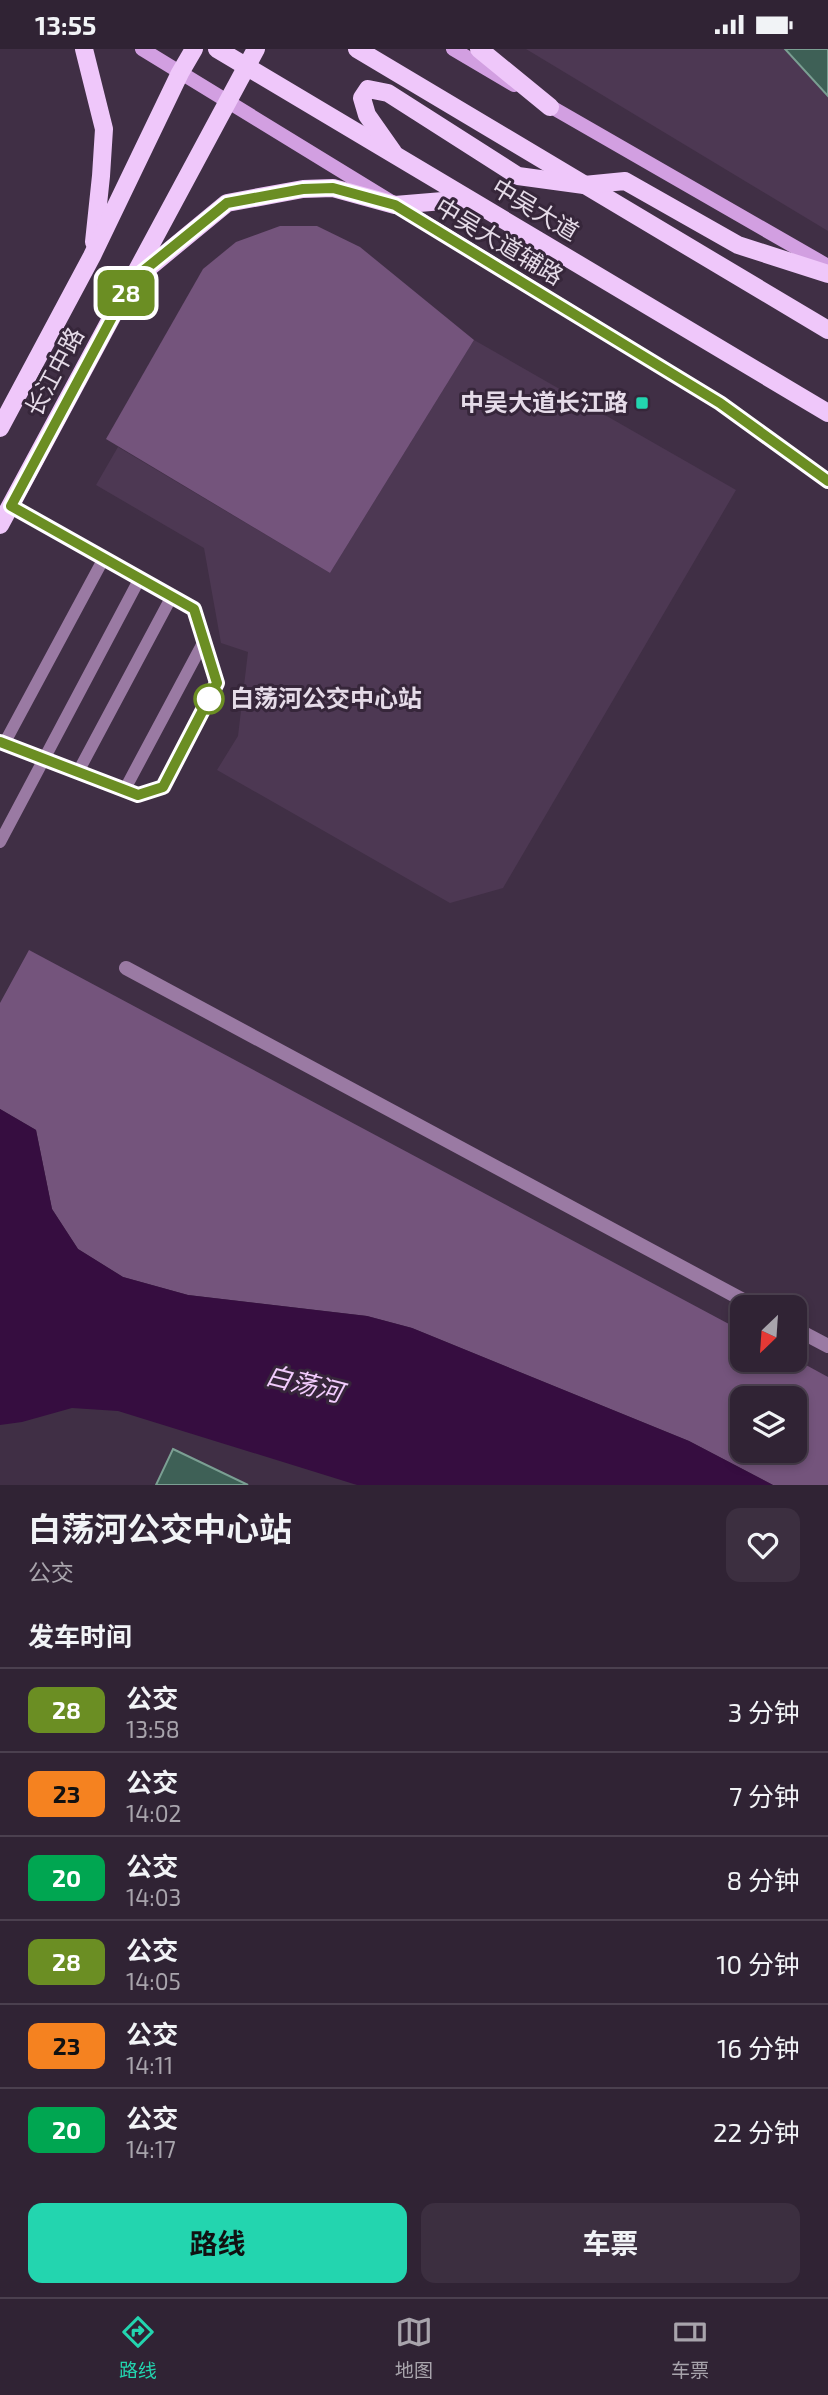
<!DOCTYPE html>
<html lang="zh">
<meta charset="utf-8">
<style>
body{margin:0;font-family:"Exo 2","Noto Sans SC",sans-serif;background:#3c2f40;color:#f1f3f6;height:100vh;display:flex;flex-direction:column;font-size:26px;white-space:nowrap}
*{box-sizing:border-box;margin:0}
p{font-size:23px;color:#a8a4ac}
.icon{flex:none;width:38px;height:38px;fill:none;stroke:currentColor;stroke-width:2;stroke-linecap:round;stroke-linejoin:round}
.map{position:relative;height:1436px;overflow:hidden}
.details{display:flex;flex-direction:column;background:#302334;flex:1}
.details>*{flex:none}
.badge{padding:0 14px;border-radius:10px;font-size:24px;line-height:46px}
.needle{width:46px;rotate:205deg}
.controls{position:absolute;left:730px;top:1246px;display:grid;gap:14px}
.controls a{display:grid;place-items:center;width:77px;height:77px;border-radius:14px;background:#302334;box-shadow:0 4px 10px #0003,0 0 0 2px #4b404f;font-size:35px}
.map>.badge{position:absolute;translate:-50% -50%;box-shadow:0 0 0 4px #fff}
h2{padding:0 28px;font-size:26px;line-height:63px}
.round{display:grid;place-items:center;flex:none;width:74px;height:74px;border-radius:14px;background:#3c2f40}
.headline{display:flex;align-items:center;justify-content:space-between;height:119px;padding:0 28px}
h1{font-size:33px;font-weight:700;line-height:52px}
.primary-button{display:flex;gap:14px;margin-top:auto;padding:14px 28px}
.primary-button a{flex:1;height:80px;border-radius:14px;background:#23d5af;color:#111;font-size:28px;font-weight:700;line-height:80px;text-align:center}
.primary-button a+a{background:#3c2f40;color:#f1f3f6}
ul{padding:0;list-style:none}
li{display:flex;align-items:center;gap:21px;height:84px;padding:0 28px;border-top:2px solid #4b404f}
li div{flex:1}
li b{display:block;font-size:26px}
li em{font-style:normal}
li .badge{min-width:77px;font-weight:700;text-align:center}
.status{display:flex;justify-content:space-between;align-items:center;height:49px;padding:0 35px;background:#302334;direction:ltr}
.status svg{height:19px;fill:currentColor}
.menu{display:flex;justify-content:space-around;align-items:center;height:98px;border-top:2px solid #4b404f;background:#302334;font-size:19px;color:#a8a4ac}
.menu a{display:grid;justify-items:center;gap:4px}
.menu .current{color:#23d5af}
.map>svg:first-child{display:block}
.built{fill:#4d3853}
.green{fill:#74547c;fill-rule:evenodd}
.water{fill:#360d40}
.building{fill:#3e6056;stroke:#7b9f93;stroke-width:2}
.lines{fill:none;stroke-linecap:round;stroke-linejoin:round}
.lane{stroke:#9a7aa3;stroke-width:12}
.street{stroke:#9a7aa3;stroke-width:14}
.secondary{stroke:#d29fe1;stroke-width:14}
.primary{stroke:#efc7fa;stroke-width:18}
.line-casing{stroke:#fff;stroke-width:16}
.line{stroke:#6b8e23;stroke-width:10}
.poi-dot{fill:#23d5af;stroke:#36263a;stroke-width:2.5}
.stop-dot{fill:#fff;stroke:#6b8e23;stroke-width:3.5}
.labels{text-anchor:middle;stroke-width:6;stroke-linejoin:round;paint-order:stroke}
.street-label{font-size:24px;fill:#e5dbe8;stroke:#36263a}
.poi-label{font-size:24px;font-weight:bold;fill:#e5dbe8;stroke:#36263a;text-anchor:end}
.stop-label{font-size:24px;font-weight:bold;fill:#e5dbe8;stroke:#36263a;text-anchor:start}
.water-label{font-size:26px;font-style:italic;fill:#f2ccfd;stroke:#36263a}
</style>
<div class="status"><b>13:55</b><svg viewBox="0 0 49 12"><path d="M0 12V9h3v3zM5 12V6h3v6zM10 12V3h3v9zM15 12V0h3v12zM26 1h20v11H26zM47 4h2v5h-2z"/></svg></div>
<div class="map">
<svg width="828" height="1436" viewBox="0 0 828 1436">
<rect width="100%" height="100%" fill="#402f45"/>
<g class="built">
<polygon points="526,0 828,0 828,182"/>
<polygon points="474,291 736,441 503,839 450,854 217,721 238,687 248,603 221,594 204,499 96,436 118,398 330,524"/>
</g>
<g class="green">
<polygon points="280,177 317,177 360,198 474,291 330,524 106,390 203,220 236,193"/>
<path d="M29 901 742 1282V1311L795 1310 828 1328V1436H773L689 1392 412 1279 367 1267 188 1246 123 1228 78 1200 52 1160 36 1081 0 1060V954ZM742 1349H794V1402H742Z"/>
</g>
<polygon class="water" points="0,1060 36,1081 52,1160 78,1200 123,1228 188,1246 367,1267 412,1279 689,1392 773,1436 357,1436 118,1362 72,1359 22,1373 0,1376"/>
<g class="building">
<polygon points="785,0 828,0 828,47"/>
<polygon points="173,1400 248,1436 156,1436"/>
</g>
<g class="lines">
<g class="lane">
<polyline points="0,693 138,746 163,739 217,634 194,560 11,457"/>
<polyline points="4,695 104,509"/>
<polyline points="78,723 172,547"/>
<polyline points="125,740 204,592"/>
<polyline points="0,793 140,529"/>
</g>
<g class="street">
<polyline points="126,919 756,1258"/>
<polyline points="794,1279 828,1297"/>
</g>
<g class="secondary">
<polyline points="142,0 720,354 828,432"/>
<polyline points="453,0 514,36"/>
<polyline points="541,52 828,217"/>
</g>
<g class="primary">
<polyline points="84,0 104,80 101,127 94,193"/>
<polyline points="217,0 828,364"/>
<polyline points="357,0 828,281"/>
<polyline points="479,0 550,58"/>
<polyline points="393,103 367,66 362,49 368,40 388,44 518,127 584,136 625,132 738,196 828,225"/>
<polyline points="141,225 227,154 303,140 333,139 395,156 467,150"/>
<polyline points="0,379 92,207 180,24 194,0"/>
<polyline points="0,476 256,0"/>
</g>
</g>
<g class="lines">
<defs>
<polyline id="line" points="0,693 138,746 163,738 217,634 194,560 11,457 132,231 227,154 303,140 333,139 395,156 720,354 828,432"/>
</defs>
<use href="#line" class="line-casing"/>
<use href="#line" class="line"/>
</g>
<rect class="poi-dot" x="635" y="347" width="14" height="14" rx="3.5"/>
<circle class="stop-dot" cx="209" cy="650" r="14"/>
<g class="labels">
<g class="street-label">
<text transform="translate(535 161) rotate(31)" y="8">中吴大道</text>
<text transform="translate(499 193) rotate(31)" y="8">中吴大道辅路</text>
<text transform="translate(55 323) rotate(-62)" y="8">长江中路</text>
</g>
<g class="poi-label">
<text x="628" y="362">中吴大道长江路</text>
</g>
<g class="stop-label">
<text x="230" y="658">白荡河公交中心站</text>
</g>
<g class="water-label">
<text transform="translate(304 1335) rotate(14)" y="9">白荡河</text>
</g>
</g>
</svg>
<div class="controls">
<a><svg class="needle" viewBox="-14 -14 28 28"><path d="M0-13l5 13h-10z" fill="#e53935"/><path d="M0 13l5-13h-10z" fill="#a8a4ac"/></svg></a>
<a><svg class="icon" aria-label="layers" viewBox="0 0 24 24"><path d="M12 4l9 5-9 5-9-5zM3 14l9 5 9-5"/></svg></a>
</div>
<b class="badge" style="left:126px;top:244px;background:#6b8e23;color:#fff">28</b>
</div>
<section class="details">
<div class="headline"><div><h1>白荡河公交中心站</h1><p>公交</p></div><a class="round"><svg class="icon" aria-label="heart" viewBox="0 0 24 24"><path d="M12 20l-8-8c-3-5 5-10 8-4 3-6 11-1 8 4z"/></svg></a></div>
<h2>发车时间</h2>
<ul>
<li><span class="badge" style="background:#6b8e23;color:#fff">28</span><div><b>公交</b><p>13:58</p></div><em>3 分钟</em></li>
<li><span class="badge" style="background:#f58220;color:#111">23</span><div><b>公交</b><p>14:02</p></div><em>7 分钟</em></li>
<li><span class="badge" style="background:#00a651;color:#fff">20</span><div><b>公交</b><p>14:03</p></div><em>8 分钟</em></li>
<li><span class="badge" style="background:#6b8e23;color:#fff">28</span><div><b>公交</b><p>14:05</p></div><em>10 分钟</em></li>
<li><span class="badge" style="background:#f58220;color:#111">23</span><div><b>公交</b><p>14:11</p></div><em>16 分钟</em></li>
<li><span class="badge" style="background:#00a651;color:#fff">20</span><div><b>公交</b><p>14:17</p></div><em>22 分钟</em></li>
</ul>
<div class="primary-button"><a>路线</a><a>车票</a></div>
</section>
<nav class="menu">
<a class="current"><svg class="icon" aria-label="directions" viewBox="0 0 24 24"><path d="M12 3l9 9-9 9-9-9zM9 14v-3h6M13 9l2 2-2 2"/></svg>路线</a>
<a><svg class="icon" aria-label="map" viewBox="0 0 24 24"><path d="M3 6l6-2 6 2 6-2v14l-6 2-6-2-6 2zM9 4v14M15 6v14"/></svg>地图</a>
<a><svg class="icon" aria-label="tickets" viewBox="0 0 24 24"><path d="M3 7h18v10H3zM15 7v10"/></svg>车票</a>
</nav>
